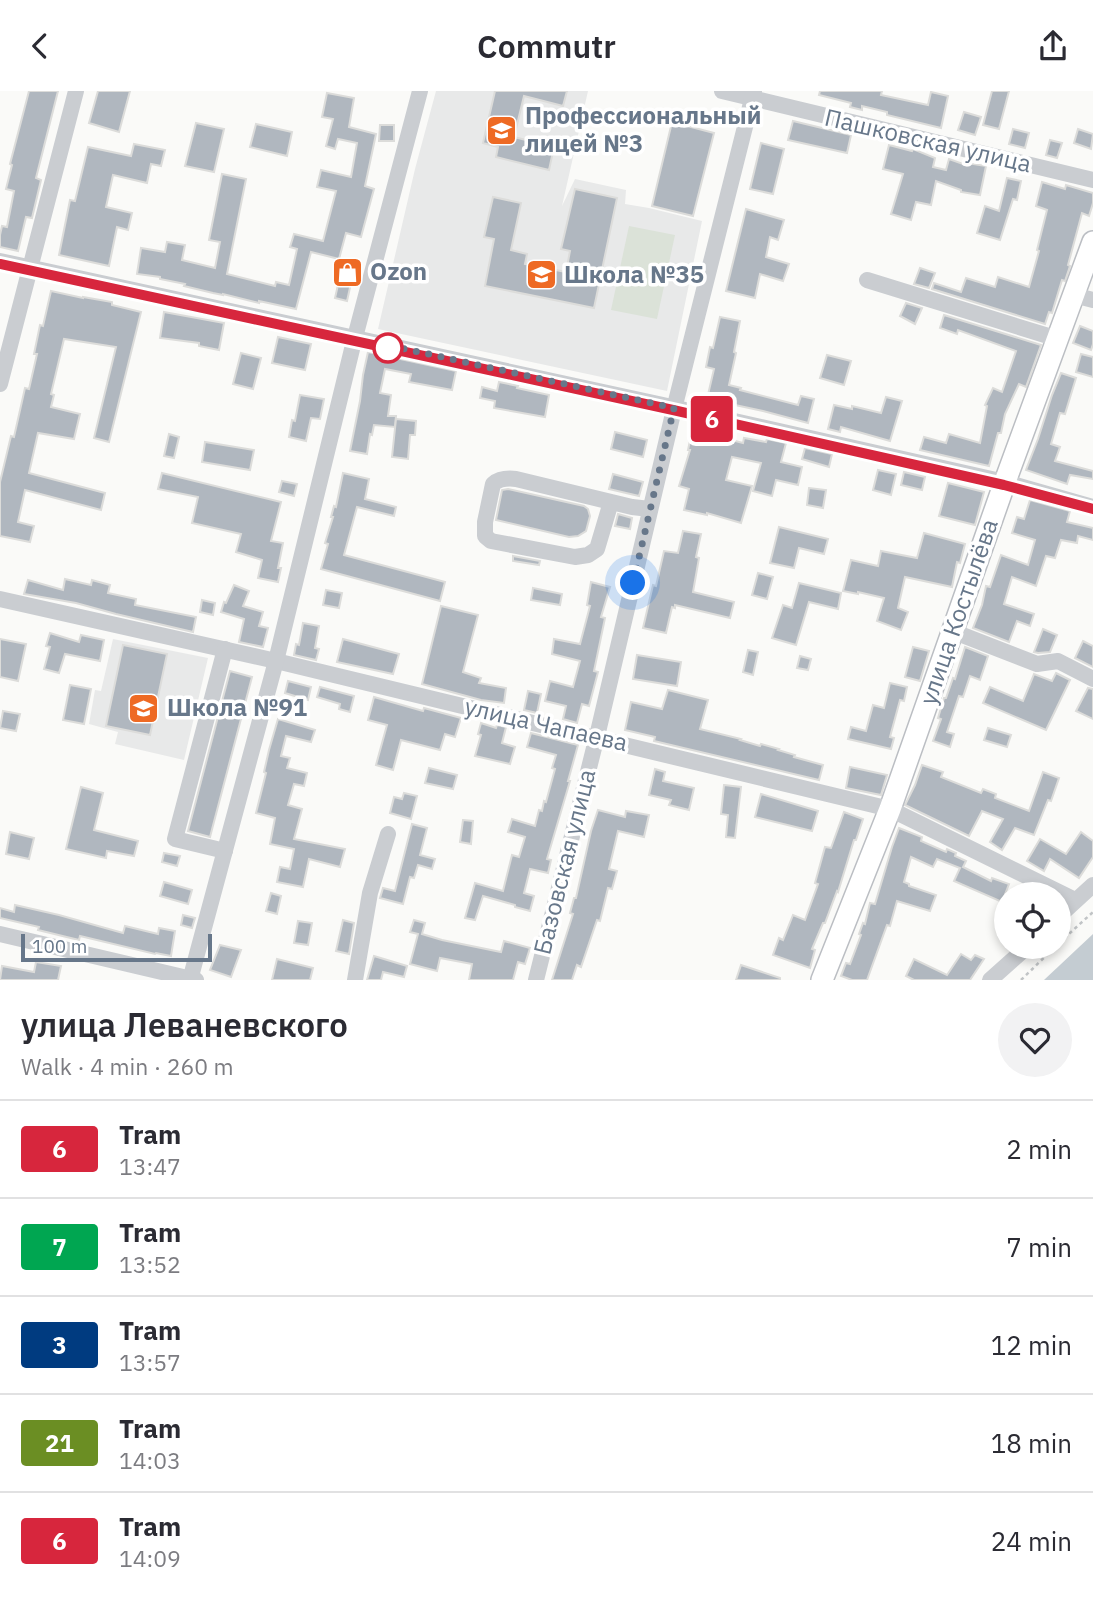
<!DOCTYPE html>
<meta charset="utf-8">
<style>
body{margin:0;font-family:"IBM Plex Sans",sans-serif;background:#f2f2f3;color:#2b2b33;height:100vh;display:flex;flex-direction:column;font-size:26px;white-space:nowrap}
*{box-sizing:border-box;margin:0}
p{font-size:23px;color:#7c7c81}
.icon{flex:none;width:38px;height:38px;fill:none;stroke:currentColor;stroke-width:2;stroke-linecap:round;stroke-linejoin:round}
.map{position:relative;height:889px;overflow:hidden}
.side{display:flex;flex-direction:column;background:#fff;flex:1}
.side>*{flex:none}
.badge{padding:0 14px;border-radius:5px;font-size:24px;line-height:46px}
.controls{position:absolute;left:994px;top:791px;display:grid;gap:14px}
.controls a{display:grid;place-items:center;width:77px;height:77px;border-radius:50%;background:#fff;box-shadow:0 4px 10px #0003;font-size:35px}
.scale{position:absolute;left:21px;bottom:18px;width:191px;box-sizing:border-box;padding-left:7px;border:4px solid #67778a;border-top:0;font-size:19px;line-height:24px;white-space:nowrap;color:#67778a;-webkit-text-stroke:5px #fff;paint-order:stroke}
.you{position:absolute;width:35px;height:35px;margin:-18px;border:5px solid #fff;border-radius:50%;background:#1a73e8;box-shadow:0 0 0 10px #1a73e833}
.map>.badge{position:absolute;translate:-50% -50%;box-shadow:0 0 0 4px #fff}
.round{display:grid;place-items:center;flex:none;width:74px;height:74px;border-radius:37px;background:#f2f2f3}
.overview{display:flex;align-items:center;justify-content:space-between;height:119px;padding:0 21px}
h1{font-size:33px;font-weight:600;line-height:52px}
ul{padding:0;list-style:none}
li{display:flex;align-items:center;gap:21px;height:98px;padding:0 21px;border-top:2px solid #e1e1e2}
li div{flex:1}
li b{display:block;font-size:26px}
li em{font-style:normal}
li .badge{min-width:77px;font-weight:700;text-align:center}
header{display:flex;justify-content:space-between;align-items:center;height:91px;padding:0 21px;background:#fff;font-size:32px;font-weight:600}
.map>svg:first-child{display:block}
.built{fill:#e8e9e9}
.green{fill:#dbe2d8}
.water{fill:#c4ccd2}
.building{fill:#b0b7bf;stroke:#dcdcda;stroke-width:2}
.lines{fill:none;stroke-linecap:round;stroke-linejoin:round}
.major-casing{stroke:#bbbec3;stroke-width:24}
.path{stroke:#c1c4c6;stroke-width:2.5;stroke-dasharray:3.5 3.5;stroke-linecap:butt}
.minor{stroke:#cacdd1;stroke-width:16}
.major{stroke:#fff;stroke-width:21}
.tram{stroke:#aaafb6;stroke-width:2}
.line-casing{stroke:#fff;stroke-width:16}
.line{stroke:#d7263d;stroke-width:10}
.walk{stroke:#67778a;stroke-width:7;stroke-dasharray:0 12.6}
.stop-dot{fill:#fff;stroke:#d7263d;stroke-width:3.5}
.labels{text-anchor:middle;stroke-width:7;stroke-linejoin:round;paint-order:stroke}
.poi-label{font-size:24px;font-weight:bold;fill:#67778a;stroke:#fff;text-anchor:start}
.street-label{font-size:24px;fill:#67778a;stroke:#fff}
</style>
<header><svg class="icon" aria-label="back" viewBox="0 0 24 24"><path d="M15 5l-7 7 7 7"/></svg>Commutr<svg class="icon" aria-label="share" viewBox="0 0 24 24"><path d="M12 15V3M7 8l5-5 5 5M5 13v7h14v-7"/></svg></header>
<div class="map">
<svg width="1093" height="889" viewBox="0 0 1093 889">
<rect width="100%" height="100%" fill="#fafaf8"/>
<g class="built">
<polygon points="436,0 588,0 562,115 575,88 626,99 625,113 649,117 702,130 667,300 378,238 415,78"/>
<polygon points="113,548 208,567 184,669 115,653 118,641 89,633 95,599 101,600"/>
</g>
<polygon class="green" points="629,135 675,144 657,228 611,219"/>
<polygon class="water" points="1093,843 1093,889 1044,889"/>
<g class="building">
<polygon points="29,0 58,0 36,87 41,89 32,127 26,126 18,160 0,156 0,144 2,135 7,136 14,100 6,98 12,74 10,73"/>
<polygon points="98,0 130,0 119,41 89,32"/>
<polygon points="495,0 567,0 563,15 524,5 514,46 554,56 549,79 496,66 498,56 483,52"/>
<polygon points="820,0 882,0 881,4 928,14 931,1 948,5 941,37 887,24 887,21 862,15 862,19 850,16 851,12 819,4"/>
<polygon points="992,0 1009,0 999,38 983,34"/>
<polygon points="327,2 354,7 349,36 376,43 365,95 374,98 361,146 346,142 339,168 311,161 296,218 259,210 259,212 223,203 223,204 213,202 184,195 185,193 160,188 160,186 137,183 141,157 165,161 167,151 185,154 182,169 215,177 220,151 209,149 222,83 246,88 227,183 275,195 276,191 289,194 297,158 290,156 294,143 323,150 336,100 317,96 321,79 351,86 357,52 338,48 335,58 326,55 333,28 322,26"/>
<polygon points="964,21 981,26 975,44 958,39"/>
<polygon points="793,30 851,44 847,62 788,49"/>
<polygon points="672,31 714,42 693,125 652,115"/>
<polygon points="196,32 224,38 214,81 185,75"/>
<polygon points="256,33 292,41 287,65 250,56"/>
<polygon points="380,34 394,34 394,50 379,50"/>
<polygon points="1013,38 1029,42 1025,57 1009,53"/>
<polygon points="1078,38 1093,43 1091,58 1074,52"/>
<polygon points="1050,49 1062,52 1057,67 1046,64"/>
<polygon points="761,52 784,58 773,103 750,98"/>
<polygon points="134,53 165,59 161,75 151,73 147,92 113,84 106,116 132,122 128,139 117,136 109,175 59,164 70,109 75,110 88,56 131,65"/>
<polygon points="889,54 912,60 913,58 935,67 933,76 946,79 949,68 966,74 967,72 986,75 980,104 961,101 961,99 936,90 931,114 916,111 911,129 891,123 903,83 883,78"/>
<polygon points="1007,87 1021,90 1017,109 1013,108 1000,149 977,142 985,115 999,120"/>
<polygon points="1042,91 1065,98 1066,94 1093,102 1093,112 1089,125 1082,122 1068,174 1070,175 1065,190 1062,189 1052,222 1049,221 1045,233 932,198 934,192 961,201 966,187 995,196 998,186 1029,196 1039,160 1037,159 1047,119 1036,115"/>
<polygon points="575,98 617,107 594,217 485,195 494,148 484,146 493,106 521,112 511,159 527,163 525,173 566,181 570,160 561,158"/>
<polygon points="746,118 784,129 778,149 770,146 766,166 789,173 783,190 760,183 755,207 726,200"/>
<polygon points="343,172 355,174 347,210 335,207"/>
<polygon points="920,177 935,182 929,197 914,193"/>
<polygon points="51,200 83,207 83,206 112,211 112,214 141,221 109,351 94,347 116,256 64,248 51,303 54,304 51,316 80,323 74,348 38,342 29,382 105,402 101,419 25,399 18,431 34,435 30,451 0,445 0,391 11,345 14,346 25,297 29,298 37,263 34,263 40,234 43,235"/>
<polygon points="906,212 922,217 915,233 900,225"/>
<polygon points="164,221 224,232 219,259 199,255 199,252 160,247"/>
<polygon points="944,224 1041,254 1026,296 1019,293 1005,323 1001,342 998,342 989,375 920,359 924,346 946,352 949,343 980,352 987,315 985,314 993,297 1002,301 1016,260 958,239 957,243 940,237"/>
<polygon points="720,226 740,230 734,261 736,262 729,294 741,297 740,299 798,314 801,305 814,308 808,332 763,320 707,308 714,278 706,276 710,256 713,257"/>
<polygon points="1080,235 1093,240 1093,253 1091,259 1073,252"/>
<polygon points="278,246 311,253 305,279 272,272"/>
<polygon points="368,261 456,280 452,299 409,291 411,283 385,278 380,302 391,304 388,325 396,325 395,336 374,334 372,344 370,343 367,363 350,360 360,310 363,284"/>
<polygon points="241,262 261,267 253,298 233,293"/>
<polygon points="1081,263 1093,266 1093,286 1076,281"/>
<polygon points="827,264 851,270 844,294 820,287"/>
<polygon points="1061,282 1076,287 1065,323 1060,322 1051,353 1060,356 1055,370 1093,380 1093,388 1070,384 1067,393 1026,379 1038,348 1052,304"/>
<polygon points="499,291 518,295 517,297 549,304 545,326 494,317 495,310 480,307 482,296 497,300"/>
<polygon points="300,304 324,308 320,328 311,327 306,350 289,346 292,329 295,330"/>
<polygon points="886,306 902,310 890,350 841,336 840,341 828,338 834,314 852,318 852,315 881,322"/>
<polygon points="396,328 416,330 415,344 410,344 408,368 392,366"/>
<polygon points="615,341 647,349 643,366 611,358"/>
<polygon points="169,343 179,346 174,367 164,365"/>
<polygon points="691,345 715,349 716,345 743,352 744,347 766,351 767,348 786,352 781,371 802,376 798,394 776,389 772,405 753,400 761,372 732,366 726,389 752,395 741,432 707,422 707,424 684,419 689,398 679,395 690,359 688,359"/>
<polygon points="205,351 254,359 250,379 202,371"/>
<polygon points="805,357 832,363 829,376 802,368"/>
<polygon points="878,379 896,383 891,404 873,399"/>
<polygon points="904,381 925,386 922,399 901,394"/>
<polygon points="162,382 281,411 271,450 283,452 278,477 281,477 278,491 258,487 262,469 236,461 241,443 192,432 198,406 158,398"/>
<polygon points="343,382 369,388 365,408 396,416 394,425 357,416 344,464 445,491 440,510 321,478 328,453 325,452 333,426 331,426 334,415 336,416"/>
<polygon points="613,383 643,391 639,405 609,398"/>
<polygon points="282,390 297,393 294,405 279,401"/>
<polygon points="948,392 984,401 975,434 939,425"/>
<polygon points="809,397 826,399 823,417 807,414"/>
<polygon points="508,398 584,415 588,418 590,425 586,440 578,445 569,446 496,429 502,399"/>
<polygon points="1030,409 1070,420 1067,431 1093,437 1093,449 1078,445 1077,452 1061,449 1055,467 1046,465 1036,495 1012,486 1004,513 1034,523 1030,535 1017,530 1009,551 973,537 982,514 986,495 990,496 1001,464 1028,474 1035,449 1012,442 1017,426 1024,428"/>
<polygon points="618,423 632,427 630,438 615,435"/>
<polygon points="779,436 828,448 824,463 799,457 794,477 770,472"/>
<polygon points="683,440 701,443 696,466 699,467 693,501 734,511 730,527 675,514 675,517 672,516 666,542 643,537 653,494 656,495 664,460 678,462"/>
<polygon points="924,442 965,453 960,472 957,471 952,496 905,486 898,517 908,521 901,539 877,530 884,507 858,501 858,503 843,500 851,469 878,475 881,460 917,467"/>
<polygon points="513,465 540,470 539,474 513,470"/>
<polygon points="758,482 773,486 767,508 752,504"/>
<polygon points="65,488 91,494 92,489 110,494 108,502 136,508 135,514 196,526 193,541 116,523 76,512 24,503 28,489 63,499"/>
<polygon points="591,491 610,496 601,526 605,527 594,580 598,581 589,615 582,613 577,632 563,628 566,615 545,610 550,590 573,596 580,570 552,563 554,548 580,553 590,515 587,514"/>
<polygon points="799,492 841,502 838,518 809,511 796,554 772,547 783,514 792,517"/>
<polygon points="234,494 249,500 243,515 263,521 259,535 268,537 263,556 239,551 244,528 221,521 224,511 226,512"/>
<polygon points="533,497 562,503 560,514 531,509"/>
<polygon points="326,499 342,502 339,517 323,514"/>
<polygon points="202,509 215,512 213,524 200,521"/>
<polygon points="441,515 478,524 463,581 481,587 479,592 506,597 504,612 481,609 422,593"/>
<polygon points="303,532 319,535 315,557 319,558 316,569 294,564 296,553 299,554"/>
<polygon points="1043,538 1057,544 1050,561 1038,562 1034,561"/>
<polygon points="50,542 79,551 81,544 104,549 100,570 65,563 59,582 44,578 50,556 46,555"/>
<polygon points="0,548 26,553 18,590 0,586"/>
<polygon points="343,548 399,563 393,583 337,571"/>
<polygon points="1083,550 1093,555 1093,576 1075,567"/>
<polygon points="123,554 167,563 150,644 106,635"/>
<polygon points="913,556 929,560 920,590 905,586"/>
<polygon points="965,556 988,565 980,589 970,585 963,606 959,605 947,641 954,643 950,656 933,650 941,628 938,627 944,607 946,607 953,587 955,588"/>
<polygon points="748,559 758,561 753,584 743,581"/>
<polygon points="637,564 681,571 677,595 633,588"/>
<polygon points="800,565 811,568 808,579 797,577"/>
<polygon points="230,580 252,586 210,746 188,740"/>
<polygon points="1056,582 1070,589 1046,639 983,612 990,596 1023,610 1034,583 1052,590"/>
<polygon points="288,590 311,596 308,609 285,602"/>
<polygon points="890,592 907,596 904,610 900,609 890,646 894,647 891,658 848,648 851,636 866,640 873,614 884,617"/>
<polygon points="70,594 91,598 84,633 63,629"/>
<polygon points="320,596 354,605 350,621 339,618 340,613 317,606"/>
<polygon points="1088,597 1093,598 1093,628 1076,620"/>
<polygon points="668,599 708,609 700,638 741,648 740,649 760,655 761,653 779,658 778,659 795,664 794,666 823,674 819,689 654,650 655,646 625,639 631,611 662,618"/>
<polygon points="528,600 541,603 537,622 524,619"/>
<polygon points="374,606 423,620 424,617 461,627 455,646 445,643 440,659 401,649 393,679 376,674 387,634 368,629"/>
<polygon points="3,620 20,623 16,640 0,637"/>
<polygon points="278,628 315,639 311,651 286,645 281,665 290,667 287,677 307,682 304,695 294,693 288,714 302,718 294,748 345,758 340,776 309,768 303,796 277,791 280,776 290,778 294,758 270,753 275,727 256,722 266,682 264,681 269,659"/>
<polygon points="481,632 496,637 497,634 506,636 502,652 515,656 510,673 475,665 481,644 478,643"/>
<polygon points="988,637 1011,644 1007,656 984,649"/>
<polygon points="531,642 578,654 568,690 570,690 547,768 551,769 548,782 530,778 524,802 534,805 530,820 515,816 515,814 483,805 475,829 465,827 475,792 503,800 512,764 519,766 525,746 508,741 512,728 535,735 539,719 542,720 544,710 546,711 555,678 552,677 556,664 527,656"/>
<polygon points="922,674 943,681 941,686 981,702 983,698 996,703 995,707 1029,720 1043,681 1059,687 1051,710 1048,709 1034,744 1015,737 1002,759 990,751 1003,728 982,720 969,745 905,714 915,694"/>
<polygon points="850,676 887,684 881,704 846,697"/>
<polygon points="429,677 457,684 453,698 425,692"/>
<polygon points="655,678 665,681 663,690 694,697 689,719 669,714 671,709 649,704"/>
<polygon points="724,694 741,696 735,747 726,746 728,724 721,723"/>
<polygon points="81,696 103,702 94,739 138,750 134,765 107,760 106,767 66,758"/>
<polygon points="404,702 417,705 411,728 390,722 394,706 402,708"/>
<polygon points="761,703 818,720 812,740 755,726"/>
<polygon points="598,719 625,726 626,720 649,724 644,746 618,740 609,778 617,780 612,798 608,797 600,830 597,829 581,876 577,874 572,889 552,889 573,823 570,822 574,807 576,807 591,740"/>
<polygon points="844,721 863,728 856,749 854,749 838,801 837,800 825,832 823,832 812,858 815,859 810,877 773,864 779,847 783,849 793,824 805,829 818,793 815,792 825,756 831,757"/>
<polygon points="463,729 473,730 471,753 460,751"/>
<polygon points="412,733 427,737 420,764 435,768 432,778 418,774 414,787 410,786 403,813 380,807 383,797 395,800"/>
<polygon points="899,737 922,746 921,750 946,761 947,758 956,762 955,765 966,770 963,776 991,790 992,787 1009,793 1002,811 954,790 960,777 937,768 933,776 911,766 904,791 909,793 909,795 936,804 930,820 897,810 890,835 887,834 867,889 852,889 841,885 846,872 850,873 861,844 859,843 863,832 865,833 870,812 875,813 892,756"/>
<polygon points="10,741 34,747 29,768 6,763"/>
<polygon points="1081,741 1093,750 1093,766 1079,787 1050,768 1044,780 1027,770 1040,748 1066,763"/>
<polygon points="164,762 180,765 177,775 162,771"/>
<polygon points="164,791 192,799 188,813 160,805"/>
<polygon points="271,802 281,805 277,823 266,820"/>
<polygon points="15,814 59,824 123,842 125,835 158,843 159,837 175,840 171,865 156,862 155,863 80,845 79,849 38,839 39,836 0,827 0,817 14,821"/>
<polygon points="183,824 195,827 192,837 181,834"/>
<polygon points="343,829 354,832 349,863 336,860"/>
<polygon points="414,829 425,832 422,843 442,849 501,861 504,850 530,857 525,873 518,871 513,889 469,889 472,873 440,867 437,880 410,873 418,843 410,841"/>
<polygon points="298,830 312,832 308,854 294,852"/>
<polygon points="220,854 241,859 231,886 210,879"/>
<polygon points="961,863 971,869 975,864 984,868 970,889 914,889 906,885 914,868 947,884"/>
<polygon points="374,865 407,875 404,886 383,881 381,889 367,889"/>
<polygon points="277,868 313,877 310,889 272,889"/>
<polygon points="36,871 61,875 58,889 0,889 2,875 34,881"/>
<polygon points="741,874 780,887 780,889 736,889"/>
</g>
<g class="lines">
<defs>
<polyline id="major" points="822,889 890,718 1006,388 1093,151"/>
</defs>
<use href="#major" class="major-casing"/>
<g class="path">
<polyline points="1059,852 1093,821"/>
<polyline points="1021,889 1055,856"/>
</g>
<g class="minor">
<polyline points="722,0 1093,89"/>
<polyline points="0,170 663,314 1005,391 1093,416"/>
<polyline points="867,189 1058,248"/>
<polyline points="1074,204 1093,209"/>
<polyline points="0,293 76,0"/>
<path d="M611 411 597 458 588 464 575 466 491 450 485 445V431L493 393C500 387 508 387 516 388L632 416 650 418"/>
<polyline points="0,508 276,570 890,718 1075,809"/>
<polyline points="952,540 1037,573 1058,570 1093,588"/>
<polyline points="225,558 175,748 225,760"/>
<polyline points="1059,825 1093,794"/>
<polyline points="0,843 196,889"/>
<polyline points="190,889 276,570 354,250 420,0"/>
<polyline points="355,889 370,802 388,743"/>
<polyline points="536,889 598,641 675,314 754,0"/>
<polyline points="990,889 1027,856"/>
</g>
<use href="#major" class="major"/>
<polyline class="tram" points="0,167 675,314 1006,388 1093,413"/>
</g>
<g class="lines">
<defs>
<polyline id="line" points="0,173 673,319 1004,394 1093,418"/>
</defs>
<use href="#line" class="line-casing"/>
<use href="#line" class="line"/>
<polyline class="walk" points="388,257 378,252 674,317 633,492"/>
</g>
<defs>
<symbol id="university-square" viewBox="-11 -11 22 22"><rect x="-9" y="-9" width="18" height="18" rx="4" fill="#ee6a24" stroke="#fff"/><path d="M0-5L7-2L0 1L-7-2ZM-4 1L0 2.5L4 1V4Q0 6-4 4Z" fill="#fff"/></symbol>
<symbol id="shop-square" viewBox="-11 -11 22 22"><rect x="-9" y="-9" width="18" height="18" rx="4" fill="#ee6a24" stroke="#fff"/><path d="M-5-2.5h2.3a2.7 3.5 0 0 1 5.4 0H5L5.5 6h-11ZM-1.5-2.5h3a1.5 2.3 0 0 0-3 0Z" fill="#fff"/></symbol>
<symbol id="school-square" viewBox="-11 -11 22 22"><rect x="-9" y="-9" width="18" height="18" rx="4" fill="#ee6a24" stroke="#fff"/><path d="M0-5L7-2L0 1L-7-2ZM-4 1L0 2.5L4 1V4Q0 6-4 4Z" fill="#fff"/></symbol>
</defs>
<g fill-rule="evenodd">
<use href="#university-square" x="484" y="22" width="35" height="35"/>
<use href="#shop-square" x="330" y="164" width="35" height="35"/>
<use href="#school-square" x="524" y="166" width="35" height="35"/>
<use href="#school-square" x="126" y="600" width="35" height="35"/>
</g>
<circle class="stop-dot" cx="388" cy="257" r="14"/>
<g class="labels">
<g class="poi-label">
<text x="525" y="33">Профессиональный<tspan x="525" dy="28">лицей №3</tspan></text>
<text x="370" y="189">Ozon</text>
<text x="564" y="192">Школа №35</text>
<text x="167" y="625">Школа №91</text>
</g>
<g class="street-label">
<text transform="translate(928 50) rotate(13)" y="8">Пашковская улица</text>
<text transform="translate(959 521) rotate(-71)" y="8">улица Костылёва</text>
<text transform="translate(546 634) rotate(13)" y="8">улица Чапаева</text>
<text transform="translate(565 771) rotate(-76)" y="8">Базовская улица</text>
</g>
</g>
</svg>
<div class="controls">
<a><svg class="icon" aria-label="locate" viewBox="0 0 24 24"><circle cx="12" cy="12" r="6"/><path d="M12 2v4M12 18v4M2 12h4M18 12h4"/></svg></a>
</div>
<div class="scale">100 m</div>
<div class="you" style="left:633px;top:492px"></div>
<b class="badge" style="left:712px;top:328px;background:#d7263d;color:#fff">6</b>
</div>
<section class="side">
<div class="overview"><div><h1>улица Леваневского</h1><p>Walk · 4 min · 260 m</p></div><a class="round"><svg class="icon" aria-label="heart" viewBox="0 0 24 24"><path d="M12 20l-8-8c-3-5 5-10 8-4 3-6 11-1 8 4z"/></svg></a></div>
<ul>
<li><span class="badge" style="background:#d7263d;color:#fff">6</span><div><b>Tram</b><p>13:47</p></div><em>2 min</em></li>
<li><span class="badge" style="background:#00a651;color:#fff">7</span><div><b>Tram</b><p>13:52</p></div><em>7 min</em></li>
<li><span class="badge" style="background:#003b80;color:#fff">3</span><div><b>Tram</b><p>13:57</p></div><em>12 min</em></li>
<li><span class="badge" style="background:#6b8e23;color:#fff">21</span><div><b>Tram</b><p>14:03</p></div><em>18 min</em></li>
<li><span class="badge" style="background:#d7263d;color:#fff">6</span><div><b>Tram</b><p>14:09</p></div><em>24 min</em></li>
</ul>
</section>
